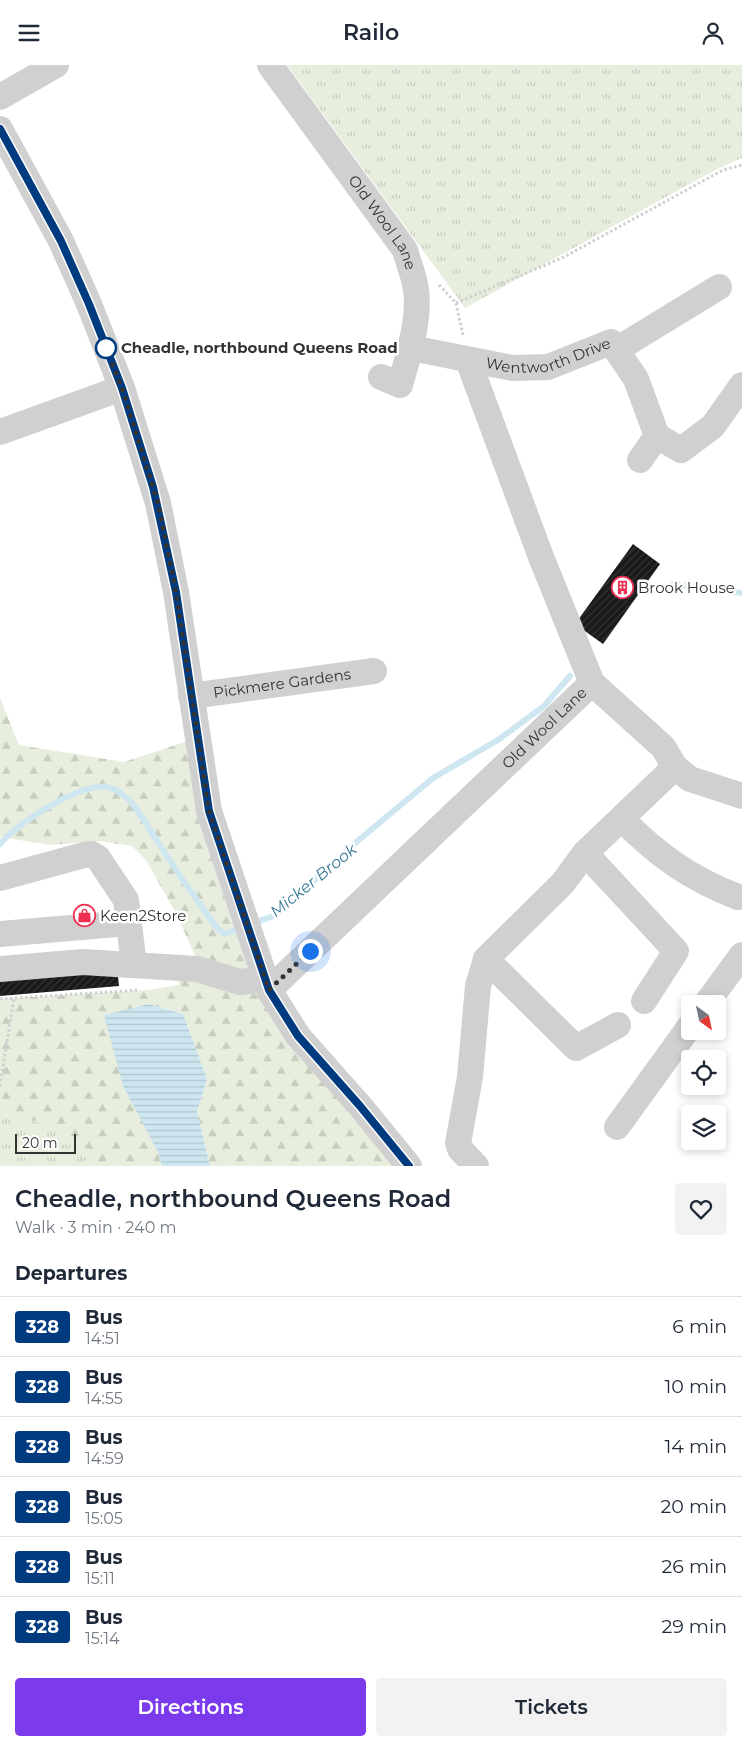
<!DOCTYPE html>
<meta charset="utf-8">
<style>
body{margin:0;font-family:Montserrat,sans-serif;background:#f2f2f3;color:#1f2937;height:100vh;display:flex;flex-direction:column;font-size:19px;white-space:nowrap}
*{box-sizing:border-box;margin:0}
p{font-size:16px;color:#747a83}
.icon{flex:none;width:28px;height:28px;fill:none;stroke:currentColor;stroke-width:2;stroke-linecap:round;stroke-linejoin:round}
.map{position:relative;height:1101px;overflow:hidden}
.sheet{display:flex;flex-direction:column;background:#fff;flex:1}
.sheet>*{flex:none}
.badge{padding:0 10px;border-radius:4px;font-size:18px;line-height:32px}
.needle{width:32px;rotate:147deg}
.tools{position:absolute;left:681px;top:930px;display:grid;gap:10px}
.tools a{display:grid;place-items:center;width:45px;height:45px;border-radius:5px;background:#fff;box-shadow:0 2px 8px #0003;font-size:25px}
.scale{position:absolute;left:15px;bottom:12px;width:61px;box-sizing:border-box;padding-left:5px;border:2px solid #333;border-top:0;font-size:14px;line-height:18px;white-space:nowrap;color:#333;-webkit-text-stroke:4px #fff;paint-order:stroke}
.you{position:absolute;width:25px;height:25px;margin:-12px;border:4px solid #fff;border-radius:50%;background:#1a73e8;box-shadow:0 0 0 8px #1a73e833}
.map>.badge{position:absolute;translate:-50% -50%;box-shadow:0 0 0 2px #fff}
h2{padding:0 15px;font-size:19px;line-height:45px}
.round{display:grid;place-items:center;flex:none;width:52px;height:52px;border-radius:5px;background:#f2f2f3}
.head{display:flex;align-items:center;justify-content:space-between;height:85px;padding:0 15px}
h1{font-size:24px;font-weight:600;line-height:38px}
.primary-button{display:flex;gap:10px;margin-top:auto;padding:10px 15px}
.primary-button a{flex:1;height:58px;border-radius:5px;background:#7c3aed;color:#fff;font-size:20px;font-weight:600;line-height:58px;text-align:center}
.primary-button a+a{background:#f2f2f3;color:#1f2937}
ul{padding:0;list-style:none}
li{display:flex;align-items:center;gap:15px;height:60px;padding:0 15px;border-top:1px solid #e0e1e3}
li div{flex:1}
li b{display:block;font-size:19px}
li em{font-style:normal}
li .badge{min-width:55px;font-weight:700;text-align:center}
header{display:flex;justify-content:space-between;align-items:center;height:65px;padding:0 15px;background:#fff;font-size:22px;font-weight:600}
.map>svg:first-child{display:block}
.grass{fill:url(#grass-tufts)}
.forest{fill:url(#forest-firs)}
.water{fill:url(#water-rules)}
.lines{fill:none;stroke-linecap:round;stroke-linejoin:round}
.stream{stroke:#cde6f0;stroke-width:6}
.building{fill:url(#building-hatch)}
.path{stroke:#d0d0d0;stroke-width:3;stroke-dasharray:2.5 2.5;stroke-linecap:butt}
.minor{stroke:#d0d0d0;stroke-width:26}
.line-casing{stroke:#fff;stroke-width:11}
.line{stroke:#003b80;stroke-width:8}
.walk{stroke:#333;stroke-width:5;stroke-dasharray:0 9}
.stop-dot{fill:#fff;stroke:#003b80;stroke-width:2.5}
.labels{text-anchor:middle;stroke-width:5;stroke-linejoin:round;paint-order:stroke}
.street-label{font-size:15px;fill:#333;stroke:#fff}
.stop-label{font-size:15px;font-weight:bold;fill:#333;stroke:#fff;text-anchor:start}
.poi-label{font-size:15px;fill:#333;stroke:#fff;text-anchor:start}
.water-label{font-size:16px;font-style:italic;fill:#387a95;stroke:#fff}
</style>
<header><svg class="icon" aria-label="menu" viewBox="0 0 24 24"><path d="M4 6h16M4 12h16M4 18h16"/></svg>Railo<svg class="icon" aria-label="person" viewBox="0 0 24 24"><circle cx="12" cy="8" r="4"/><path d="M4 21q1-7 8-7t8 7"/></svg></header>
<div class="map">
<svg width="742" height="1101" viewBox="0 0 742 1101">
<defs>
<pattern id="grass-tufts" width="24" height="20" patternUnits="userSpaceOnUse" patternTransform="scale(1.25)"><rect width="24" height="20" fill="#e8eede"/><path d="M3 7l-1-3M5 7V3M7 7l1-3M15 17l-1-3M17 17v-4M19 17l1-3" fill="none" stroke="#c7cdbf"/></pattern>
<pattern id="forest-firs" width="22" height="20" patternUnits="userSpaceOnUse" patternTransform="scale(1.25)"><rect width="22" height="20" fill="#e8eede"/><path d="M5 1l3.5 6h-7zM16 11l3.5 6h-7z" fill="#c7cdbf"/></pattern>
<pattern id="water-rules" width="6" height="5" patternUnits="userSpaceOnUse" patternTransform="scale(1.25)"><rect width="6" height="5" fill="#cde6f0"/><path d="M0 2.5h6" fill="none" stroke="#b0c6ce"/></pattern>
<pattern id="building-hatch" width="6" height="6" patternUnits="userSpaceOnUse" patternTransform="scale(1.25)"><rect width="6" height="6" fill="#1a1a1a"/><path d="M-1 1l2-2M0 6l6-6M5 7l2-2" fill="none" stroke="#333"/></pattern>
</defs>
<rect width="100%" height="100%" fill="#fff"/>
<g class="grass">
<polygon points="287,0 742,0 742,93 715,105 465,243"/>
<path d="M0 1050C34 1050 82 1071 100 1101H0Z"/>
</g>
<path class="forest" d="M0 633 19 680 124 697 197 673 265 914 409 1101H210L197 1047 207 1014 183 949 149 939 157 1086 162 1101H100C82 1071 34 1050 0 1050V934L149 925 179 920 177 902 195 891 178 852 146 795 132 781 98 776 50 780 0 772Z"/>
<polygon class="water" points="149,939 183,949 207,1014 197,1047 210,1101 162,1101 157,1085 123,1021 104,950"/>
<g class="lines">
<g class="stream">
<polyline points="673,519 742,528"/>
<path d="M0 779C19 757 78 719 107 722 118 724 126 732 133 739L184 817 217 863 224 869 242 863"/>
<polyline points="254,858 276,850 354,779 433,713 498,675 544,641 570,611"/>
</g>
</g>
<g class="building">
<polygon points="633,479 660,499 603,579 575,559"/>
<polygon points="86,907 118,911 119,921 0,931 0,912"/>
</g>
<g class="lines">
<g class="path">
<polyline points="439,220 456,238 463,270"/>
<polyline points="456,238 564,192 723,105 742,100"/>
<polyline points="0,934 140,925"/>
<polyline points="0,1021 14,933"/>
</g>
<g class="minor">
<path id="s1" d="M270 0 405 185C408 197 413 208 415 219 422 249 408 291 400 320L381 312"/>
<polyline points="0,32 56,0"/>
<polyline points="0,64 61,176 89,239 122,323 158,438 176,527 209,746 269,925 298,971 360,1041 409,1101"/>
<path id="s2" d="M411 283 513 303 548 302 611 277 636 314 657 371"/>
<polyline points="616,285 719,222"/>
<polyline points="468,295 541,492 592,618 663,682 675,702 690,714 742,731"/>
<polyline points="0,367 122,323"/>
<polyline points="640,395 657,371 681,385 713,361 742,320"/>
<path id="s3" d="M191 631 374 606"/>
<path d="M622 754C657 790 691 814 738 832"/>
<polyline points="585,788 676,886 644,936"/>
<polyline points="0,813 84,790 92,789 98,793 126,835 134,900"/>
<polyline points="0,869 128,858"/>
<polyline points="486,894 576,983 618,960"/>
<polyline points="0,904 83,897 197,904 240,917 265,914"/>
<path id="s4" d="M269 925 592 618"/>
<polyline points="706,939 742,890"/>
<polyline points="617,1062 690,961"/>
<polyline points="476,1101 460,1084 458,1078 470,1012 478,921 486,894 563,818 585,788 675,702"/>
</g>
</g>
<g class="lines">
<defs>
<polyline id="line" points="0,64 61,176 89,239 122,323 153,422 176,527 209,746 269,925 298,971 360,1041 409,1101"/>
</defs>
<use href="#line" class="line-casing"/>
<use href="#line" class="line"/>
<polyline class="walk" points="106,283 122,323 158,438 176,527 209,746 269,925 310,886"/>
</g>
<defs>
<symbol id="building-ring" viewBox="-11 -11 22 22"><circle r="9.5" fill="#fff" stroke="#ef3052" stroke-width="1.5"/><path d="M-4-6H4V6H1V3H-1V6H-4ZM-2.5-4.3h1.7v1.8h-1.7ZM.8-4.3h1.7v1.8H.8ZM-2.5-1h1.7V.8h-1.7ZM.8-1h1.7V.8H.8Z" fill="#ef3052"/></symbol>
<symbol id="shop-ring" viewBox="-11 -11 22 22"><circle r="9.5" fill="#fff" stroke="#ef3052" stroke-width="1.5"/><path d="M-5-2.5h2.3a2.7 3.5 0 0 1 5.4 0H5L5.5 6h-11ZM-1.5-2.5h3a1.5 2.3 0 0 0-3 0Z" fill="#ef3052"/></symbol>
</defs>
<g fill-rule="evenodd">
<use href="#building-ring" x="610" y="510" width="25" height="25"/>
<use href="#shop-ring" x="72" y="838" width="25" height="25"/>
</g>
<circle class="stop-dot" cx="106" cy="283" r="10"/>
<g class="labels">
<g class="street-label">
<text dy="5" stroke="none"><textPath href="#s1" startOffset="194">Old Wool Lane</textPath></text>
<text dy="5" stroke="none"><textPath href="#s2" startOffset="141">Wentworth Drive</textPath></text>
<text dy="5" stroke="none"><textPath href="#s3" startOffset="92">Pickmere Gardens</textPath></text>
<text dy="5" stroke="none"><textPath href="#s4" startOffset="380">Old Wool Lane</textPath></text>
</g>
<g class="stop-label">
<text x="121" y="288">Cheadle, northbound Queens Road</text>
</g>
<g class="poi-label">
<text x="638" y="528">Brook House</text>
<text x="100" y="856">Keen2Store</text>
</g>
<g class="water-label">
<text transform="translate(313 815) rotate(-39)" y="6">Micker Brook</text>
</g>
</g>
</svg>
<div class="tools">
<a><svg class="needle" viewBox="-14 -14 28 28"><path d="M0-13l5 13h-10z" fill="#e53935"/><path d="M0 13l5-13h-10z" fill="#747a83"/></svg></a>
<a><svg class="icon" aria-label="locate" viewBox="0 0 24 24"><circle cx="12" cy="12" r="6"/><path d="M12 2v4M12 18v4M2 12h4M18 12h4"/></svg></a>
<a><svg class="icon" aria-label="layers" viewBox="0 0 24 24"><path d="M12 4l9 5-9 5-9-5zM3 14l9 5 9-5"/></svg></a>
</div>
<div class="scale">20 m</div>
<div class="you" style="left:310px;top:886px"></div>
</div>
<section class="sheet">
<div class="head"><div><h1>Cheadle, northbound Queens Road</h1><p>Walk · 3 min · 240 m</p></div><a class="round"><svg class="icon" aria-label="heart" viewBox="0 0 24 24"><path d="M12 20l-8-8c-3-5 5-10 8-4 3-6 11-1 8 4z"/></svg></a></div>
<h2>Departures</h2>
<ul>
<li><span class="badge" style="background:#003b80;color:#fff">328</span><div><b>Bus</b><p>14:51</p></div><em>6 min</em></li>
<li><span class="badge" style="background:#003b80;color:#fff">328</span><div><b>Bus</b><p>14:55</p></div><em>10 min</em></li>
<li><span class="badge" style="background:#003b80;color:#fff">328</span><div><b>Bus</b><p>14:59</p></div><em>14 min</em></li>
<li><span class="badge" style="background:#003b80;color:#fff">328</span><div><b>Bus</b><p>15:05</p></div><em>20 min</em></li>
<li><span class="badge" style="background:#003b80;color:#fff">328</span><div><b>Bus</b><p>15:11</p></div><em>26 min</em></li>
<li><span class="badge" style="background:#003b80;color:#fff">328</span><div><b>Bus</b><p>15:14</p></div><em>29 min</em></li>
</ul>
<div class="primary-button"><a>Directions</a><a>Tickets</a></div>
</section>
